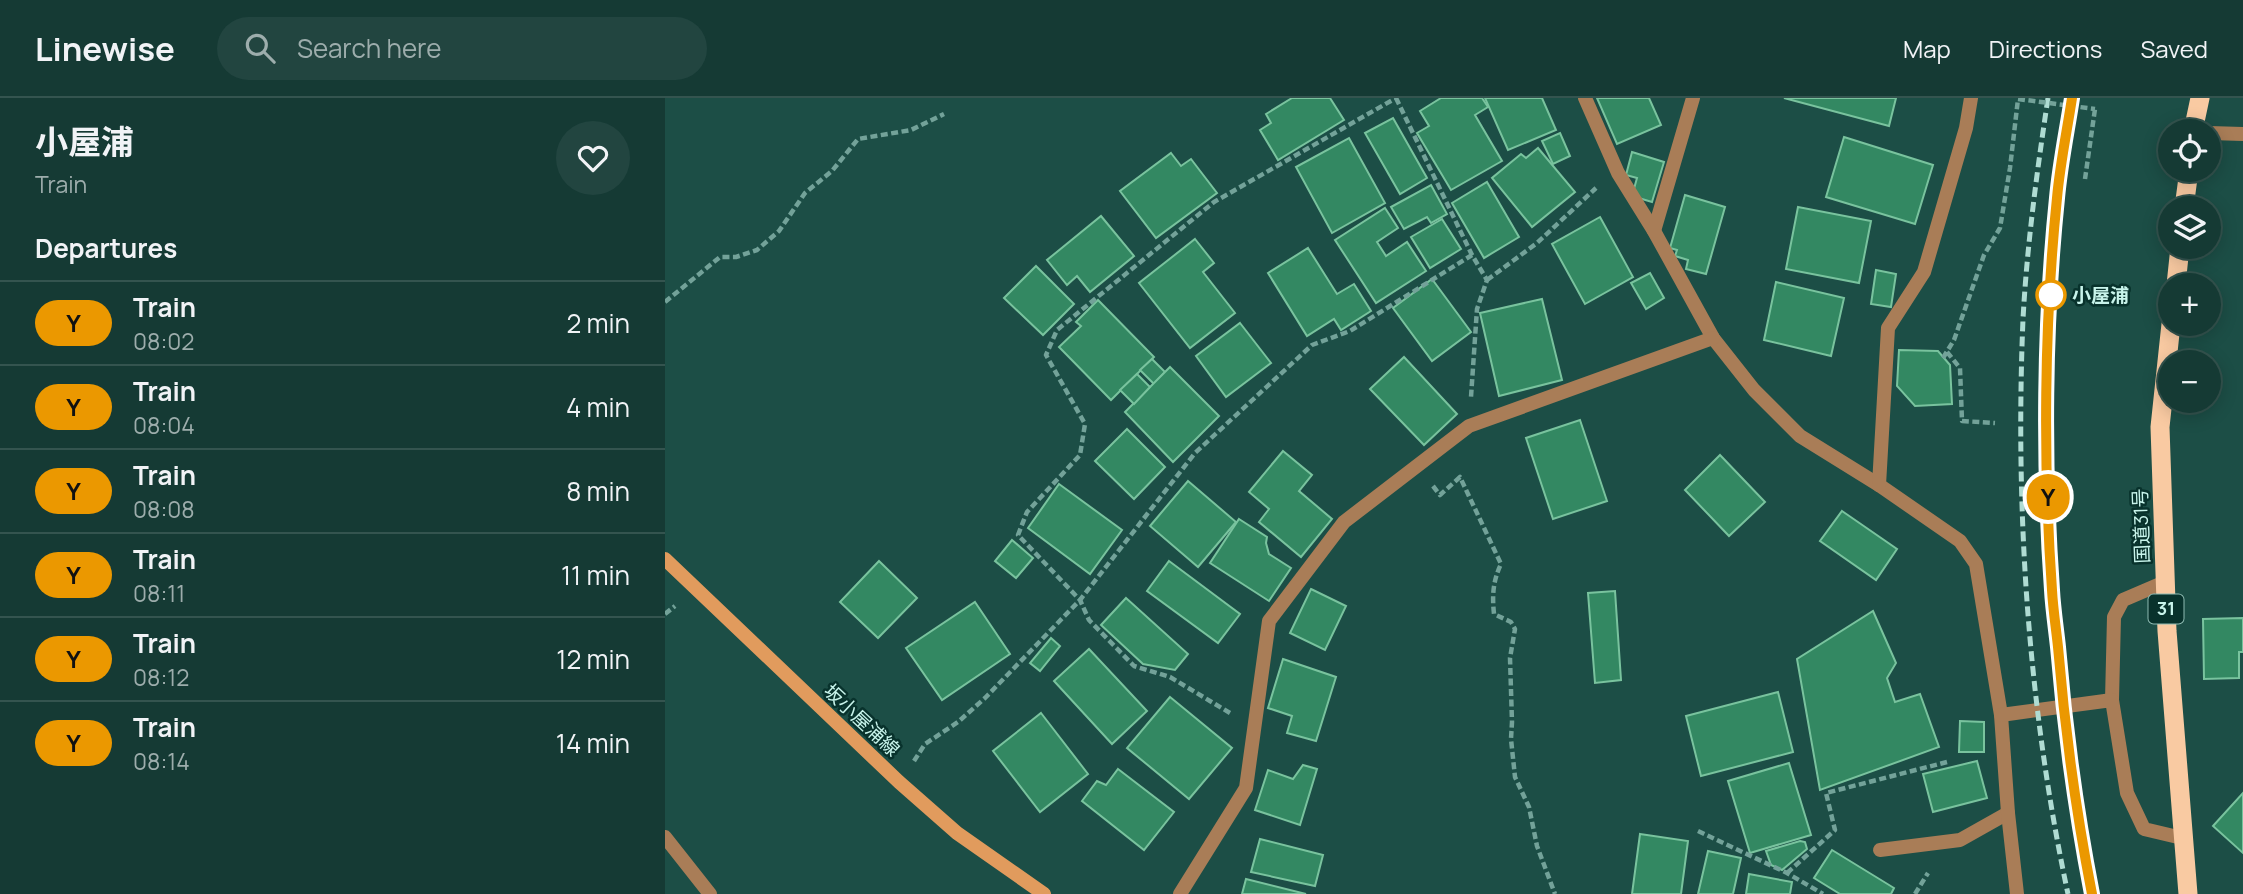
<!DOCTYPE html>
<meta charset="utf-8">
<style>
body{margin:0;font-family:Manrope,"Noto Sans JP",sans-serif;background:#224540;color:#f1f3f6;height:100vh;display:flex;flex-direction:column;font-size:26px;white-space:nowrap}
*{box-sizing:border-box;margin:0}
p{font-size:23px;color:#9dadac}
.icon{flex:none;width:38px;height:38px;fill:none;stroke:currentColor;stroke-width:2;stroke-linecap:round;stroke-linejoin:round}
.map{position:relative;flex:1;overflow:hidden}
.panel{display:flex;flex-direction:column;background:#153a34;width:665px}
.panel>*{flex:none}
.badge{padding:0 14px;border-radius:23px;font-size:24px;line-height:46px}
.buttons{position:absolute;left:1493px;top:21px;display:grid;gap:14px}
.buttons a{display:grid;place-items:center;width:63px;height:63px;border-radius:50%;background:#153a34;box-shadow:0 4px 18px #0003,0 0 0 2px #34544f;font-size:35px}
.map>.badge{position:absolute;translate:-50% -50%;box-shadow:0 0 0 4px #fff}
h2{padding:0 35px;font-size:26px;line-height:63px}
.round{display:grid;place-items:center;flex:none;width:74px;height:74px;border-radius:37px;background:#224540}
.summary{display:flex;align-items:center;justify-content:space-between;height:119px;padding:0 35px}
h1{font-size:33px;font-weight:700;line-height:52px}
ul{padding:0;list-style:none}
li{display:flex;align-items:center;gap:21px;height:84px;padding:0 35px;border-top:2px solid #34544f}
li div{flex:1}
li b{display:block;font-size:26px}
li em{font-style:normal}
li .badge{min-width:77px;font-weight:700;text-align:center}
header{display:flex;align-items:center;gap:42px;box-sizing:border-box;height:98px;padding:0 35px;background:#153a34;border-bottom:2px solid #34544f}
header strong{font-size:33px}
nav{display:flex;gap:38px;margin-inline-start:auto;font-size:24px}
.search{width:490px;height:63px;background:#224540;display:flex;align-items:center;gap:18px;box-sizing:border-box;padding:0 24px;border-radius:38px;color:#9dadac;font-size:26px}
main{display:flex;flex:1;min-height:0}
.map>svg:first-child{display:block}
.building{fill:#338862;stroke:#79c39e;stroke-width:2}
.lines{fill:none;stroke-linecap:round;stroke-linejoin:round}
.path{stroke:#73a299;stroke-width:4.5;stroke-dasharray:7 3.5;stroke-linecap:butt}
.service{stroke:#a97d57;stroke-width:14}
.minor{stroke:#a97d57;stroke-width:14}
.secondary{stroke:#e19b5d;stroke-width:14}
.trunk{stroke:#f9caa2;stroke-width:19}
.rail{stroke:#afdcd3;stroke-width:5;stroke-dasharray:10 5;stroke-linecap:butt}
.path-bridge{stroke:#73a299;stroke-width:4.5;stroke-dasharray:7 3.5;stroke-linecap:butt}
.line-casing{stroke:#fff;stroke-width:16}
.line{stroke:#eb9800;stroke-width:10}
.stop-dot{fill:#fff;stroke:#eb9800;stroke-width:3.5}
.labels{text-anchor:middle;stroke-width:5;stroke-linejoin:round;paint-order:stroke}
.shield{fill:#08322c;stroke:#8ebab2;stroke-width:2}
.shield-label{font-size:18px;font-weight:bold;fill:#c8f4eb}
.stop-label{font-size:19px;font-weight:bold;fill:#c8f4eb;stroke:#08322c;text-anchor:start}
.street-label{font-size:19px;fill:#c8f4eb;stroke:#08322c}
</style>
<header>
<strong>Linewise</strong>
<div class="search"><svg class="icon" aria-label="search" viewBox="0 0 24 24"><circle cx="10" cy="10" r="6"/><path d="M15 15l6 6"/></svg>Search here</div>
<nav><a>Map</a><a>Directions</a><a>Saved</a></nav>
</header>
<main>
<section class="panel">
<div class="summary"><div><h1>小屋浦</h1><p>Train</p></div><a class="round"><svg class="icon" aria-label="heart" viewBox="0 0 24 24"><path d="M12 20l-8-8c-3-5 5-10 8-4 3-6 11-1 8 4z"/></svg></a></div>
<h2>Departures</h2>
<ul>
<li><span class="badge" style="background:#eb9800;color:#111">Y</span><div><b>Train</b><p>08:02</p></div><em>2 min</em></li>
<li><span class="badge" style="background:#eb9800;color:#111">Y</span><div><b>Train</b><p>08:04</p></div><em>4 min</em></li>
<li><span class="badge" style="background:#eb9800;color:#111">Y</span><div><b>Train</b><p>08:08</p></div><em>8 min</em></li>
<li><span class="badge" style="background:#eb9800;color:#111">Y</span><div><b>Train</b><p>08:11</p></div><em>11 min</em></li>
<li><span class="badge" style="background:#eb9800;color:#111">Y</span><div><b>Train</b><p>08:12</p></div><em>12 min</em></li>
<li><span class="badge" style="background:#eb9800;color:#111">Y</span><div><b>Train</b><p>08:14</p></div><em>14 min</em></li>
</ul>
</section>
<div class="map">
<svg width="1578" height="796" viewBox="0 0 1578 796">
<rect width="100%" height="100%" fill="#1c4e46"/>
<g class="building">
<polygon points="627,0 665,0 679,22 613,62 595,32 606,25 601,16"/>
<polygon points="776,0 817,0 823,9 810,17 837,63 786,92 752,35 764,28 755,13"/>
<polygon points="820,0 877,0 891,32 843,52"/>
<polygon points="932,0 984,0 996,27 952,46"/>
<polygon points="1119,0 1231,0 1224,28"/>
<polygon points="728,20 762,80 735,96 700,35"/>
<polygon points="895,35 905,58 888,66 877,43"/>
<polygon points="1179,39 1268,67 1250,126 1161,99"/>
<polygon points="684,40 720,105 667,135 631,69"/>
<polygon points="873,50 910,94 867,129 827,80 856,56 861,60"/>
<polygon points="967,54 999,64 987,104 967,98 972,80 961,77"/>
<polygon points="506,55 516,68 526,61 552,95 491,140 455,93"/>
<polygon points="822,84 854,139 819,160 787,105"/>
<polygon points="766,87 782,116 766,125 762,119 739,131 726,109"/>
<polygon points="1020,97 1060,109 1041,176 1021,171 1023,162 1010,158 1012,152 1005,150"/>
<polygon points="1133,109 1206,123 1194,185 1121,171"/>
<polygon points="720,110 733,130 712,144 721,158 742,144 761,173 711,205 670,142"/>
<polygon points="436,118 469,158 425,194 412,178 402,187 382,162"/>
<polygon points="935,119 968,179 920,206 887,146"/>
<polygon points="777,121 796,151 765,170 746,139"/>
<polygon points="530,141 549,165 538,174 570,215 525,250 474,185"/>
<polygon points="643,150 672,196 689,186 706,213 676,232 669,221 642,238 603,175"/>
<polygon points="371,168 409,206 378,237 339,200"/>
<polygon points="1211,172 1231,176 1226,209 1206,206"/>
<polygon points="985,175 999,200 981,211 966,185"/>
<polygon points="767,181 806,234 767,263 728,210"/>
<polygon points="1111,184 1179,200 1166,258 1099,242"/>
<polygon points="877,201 897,282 834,298 815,215"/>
<polygon points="433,202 489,259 446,302 394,249 416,228 411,224"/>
<polygon points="575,225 606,265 561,299 531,258"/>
<polygon points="1234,252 1273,253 1285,267 1287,306 1250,308 1232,288"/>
<polygon points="739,259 792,316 759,347 705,291"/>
<polygon points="487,261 500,274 489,286 475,272"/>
<polygon points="505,269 554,318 508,364 460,314"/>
<polygon points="472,276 485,289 469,306 455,292"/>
<polygon points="915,322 942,403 888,421 861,340"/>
<polygon points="462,331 500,369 469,401 430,363"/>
<polygon points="618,353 647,377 634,393 667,421 636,459 594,424 604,411 584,394"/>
<polygon points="1055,357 1100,404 1064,438 1020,392"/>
<polygon points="523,383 571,424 533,469 485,428"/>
<polygon points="394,386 457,432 425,476 363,430"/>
<polygon points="1177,413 1232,451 1211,482 1155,443"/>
<polygon points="574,421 602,439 601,445 604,456 626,470 604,503 545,465"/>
<polygon points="347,442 368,460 351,480 330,463"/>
<polygon points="214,463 252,500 213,540 175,504"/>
<polygon points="504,463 575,516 553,545 482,493"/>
<polygon points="646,491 681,508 660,552 625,535"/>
<polygon points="950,493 956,582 930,585 923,495"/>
<polygon points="461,500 523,556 510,572 478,566 436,527"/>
<polygon points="310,504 345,556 277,602 241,550"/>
<polygon points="1208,513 1231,565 1222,580 1230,604 1255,596 1274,649 1155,692 1132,561"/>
<polygon points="1578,520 1578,554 1574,554 1574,580 1539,581 1538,521"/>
<polygon points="386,540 395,548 375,573 365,565"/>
<polygon points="424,551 482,613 447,646 389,583"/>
<polygon points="618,561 671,579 651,643 622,635 627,618 603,610"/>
<polygon points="1113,594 1128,654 1036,678 1021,618"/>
<polygon points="505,599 567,650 524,701 462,650"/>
<polygon points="376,615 423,676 375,714 328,653"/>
<polygon points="1295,623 1319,624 1319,654 1294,654"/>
<polygon points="1312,663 1322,700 1268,714 1258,676"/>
<polygon points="1124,665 1146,737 1085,755 1063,683"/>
<polygon points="638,667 652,671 635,727 590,712 603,672 628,681"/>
<polygon points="453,671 509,714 479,752 417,703 432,683 441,687"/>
<polygon points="1578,695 1578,755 1548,728"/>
<polygon points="975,736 1023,743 1016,796 967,796"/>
<polygon points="595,741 658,757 650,788 586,774"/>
<polygon points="1135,743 1140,744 1142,751 1117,772 1106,767 1101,753"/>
<polygon points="1167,752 1229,790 1226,796 1175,796 1149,780"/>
<polygon points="1043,753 1076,760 1068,796 1033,796"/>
<polygon points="1084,776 1127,784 1125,796 1081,796"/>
<polygon points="581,781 641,796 577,796"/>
</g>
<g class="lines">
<g class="path">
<polyline points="731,0 807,157 822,182 812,211 806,299"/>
<polyline points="1420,81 1430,11"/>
<polyline points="822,182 872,145 931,90"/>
<polyline points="0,204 55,159 71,159 92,152 114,133 140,95 167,73 193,41 246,32 279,16"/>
<polyline points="1282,254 1295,270 1297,323 1330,325"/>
<polyline points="1278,260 1289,242 1319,157 1335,130 1345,70 1353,1"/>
<path d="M768 388 775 397 795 379 836 466C828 483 827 497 829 516L846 524 850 531 845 560 847 624 846 641 850 679 864 709 872 748 890 796"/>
<polyline points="0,516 10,508"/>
<polyline points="565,615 505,579 469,568 424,522 415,502 353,437 362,414 415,357 420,326 381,257 392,232 549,104 731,0"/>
<polyline points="249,663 260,646 293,624 320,600 415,502 530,355 647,247 685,233 807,157"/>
<polyline points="1033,733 1122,775 1158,796"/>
<polyline points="1122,775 1170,732 1161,695 1282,664"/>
<polyline points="1250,796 1263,775"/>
</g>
<polyline class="service" points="1215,752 1295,742 1343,715"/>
<g class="minor">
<polyline points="920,0 953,75 989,133 1048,240 1089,292 1135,338 1214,387 1295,443 1311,466 1336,617 1343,715 1352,796"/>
<polyline points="1544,35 1578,36"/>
<polyline points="989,133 1028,0"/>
<polyline points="1214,387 1223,230 1259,174 1301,30 1306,0"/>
<polyline points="1447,602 1449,519 1458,502 1500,484"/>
<polyline points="1336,617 1447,602 1462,695 1479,731 1517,740"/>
<polyline points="0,739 45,796"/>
<polyline points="515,796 581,690 604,523 679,424 804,328 1048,240"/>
</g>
<polyline class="secondary" points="0,461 234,684 292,735 379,796"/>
<g class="trunk">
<polyline points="1528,33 1535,0"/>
<polyline points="1519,110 1524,72"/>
<polyline points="1511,187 1515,149"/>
<polyline points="1506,226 1495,329 1502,533 1523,796"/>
</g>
<g class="rail">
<path d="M1383 0C1372 73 1362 147 1358 221 1350 412 1363 609 1403 796"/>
<polyline points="1407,0 1392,99 1383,234 1382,379 1387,492 1397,608 1414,730 1427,796"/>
</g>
<polyline class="path-bridge" points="1353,1 1430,11"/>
</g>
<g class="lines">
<defs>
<path id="line" d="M1407 0C1402 33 1395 66 1392 100 1379 226 1378 365 1387 492 1388 511 1391 530 1393 549 1400 633 1411 714 1427 796"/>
</defs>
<use href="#line" class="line-casing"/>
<use href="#line" class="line"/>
</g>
<circle class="stop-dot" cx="1386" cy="197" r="14"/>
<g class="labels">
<rect class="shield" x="1483.5" y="496.5" width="35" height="29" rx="5"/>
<g class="shield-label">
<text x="1501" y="517">31</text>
</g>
<g class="stop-label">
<text x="1407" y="204">小屋浦</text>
</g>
<g class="street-label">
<text transform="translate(1476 428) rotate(-92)" y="7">国道31号</text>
<text transform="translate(197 622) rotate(43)" y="7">坂小屋浦線</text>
</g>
</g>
</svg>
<div class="buttons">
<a><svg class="icon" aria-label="locate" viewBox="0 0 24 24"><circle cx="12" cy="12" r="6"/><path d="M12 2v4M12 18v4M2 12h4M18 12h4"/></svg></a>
<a><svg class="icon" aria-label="layers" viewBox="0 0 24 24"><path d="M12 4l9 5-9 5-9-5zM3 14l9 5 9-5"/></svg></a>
<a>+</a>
<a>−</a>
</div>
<b class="badge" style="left:1383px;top:399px;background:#eb9800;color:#111">Y</b>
</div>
</main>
